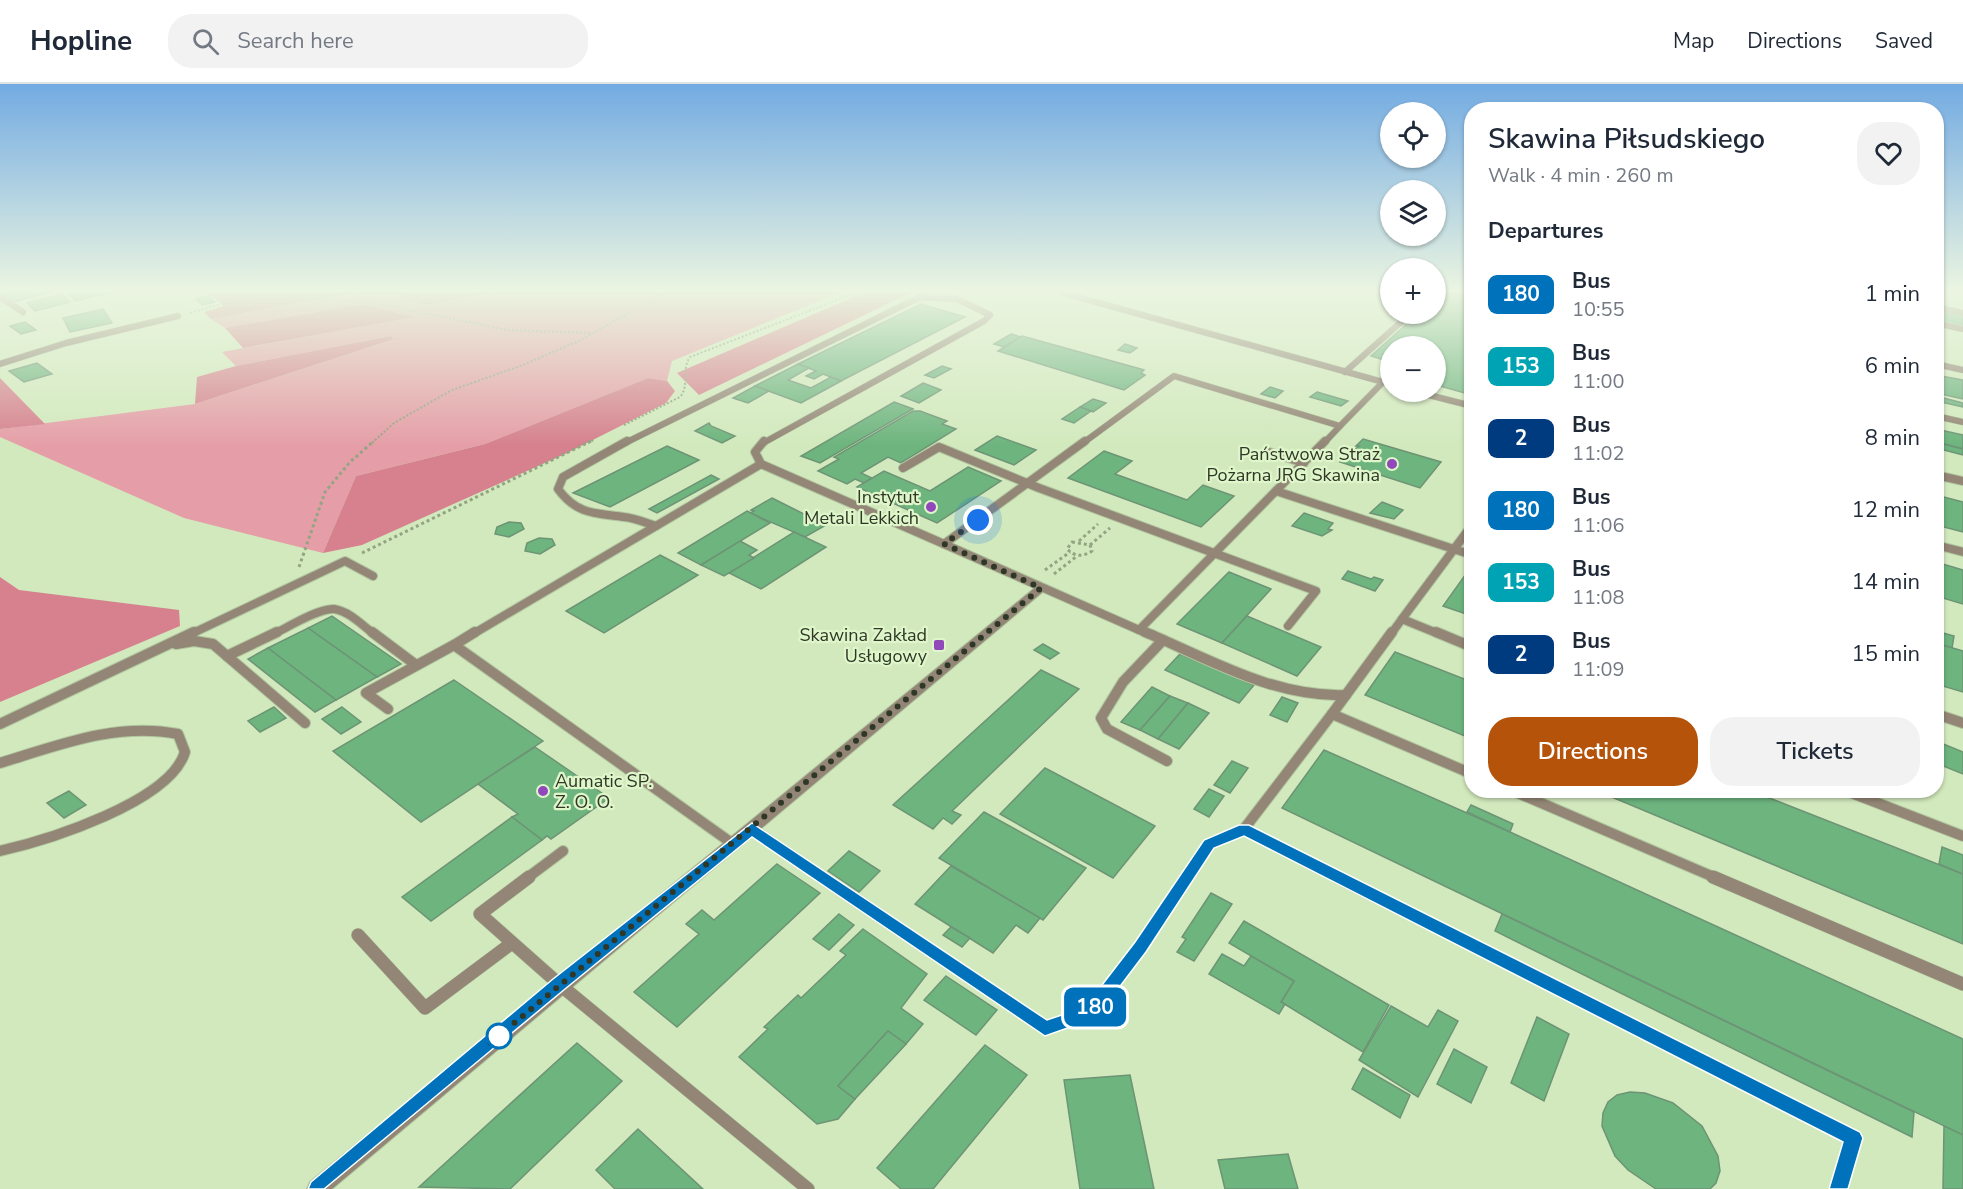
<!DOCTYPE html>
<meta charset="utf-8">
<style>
body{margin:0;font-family:"Nunito Sans",sans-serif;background:#f2f2f3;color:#1f2937;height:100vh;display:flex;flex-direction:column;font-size:22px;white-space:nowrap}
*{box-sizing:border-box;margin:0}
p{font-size:20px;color:#747a83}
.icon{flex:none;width:33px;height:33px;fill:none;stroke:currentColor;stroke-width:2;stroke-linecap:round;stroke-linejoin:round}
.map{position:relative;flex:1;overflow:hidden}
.details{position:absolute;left:1464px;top:18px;width:480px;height:696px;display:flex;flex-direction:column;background:#fff;border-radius:24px;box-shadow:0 2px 4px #0004}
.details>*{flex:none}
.badge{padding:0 12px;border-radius:9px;font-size:21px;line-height:39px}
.fabs{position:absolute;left:1380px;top:18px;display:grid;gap:12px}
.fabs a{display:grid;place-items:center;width:66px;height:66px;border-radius:50%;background:#fff;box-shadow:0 2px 4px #0004;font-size:30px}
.you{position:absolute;width:30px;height:30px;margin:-15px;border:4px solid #fff;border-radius:50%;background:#1a73e8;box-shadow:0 0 0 9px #1a73e833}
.map>.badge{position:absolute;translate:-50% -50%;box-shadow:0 0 0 3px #fff}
h2{padding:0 24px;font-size:22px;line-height:54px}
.round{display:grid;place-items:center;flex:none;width:63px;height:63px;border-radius:24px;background:#f2f2f3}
.headline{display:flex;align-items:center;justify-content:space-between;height:102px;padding:0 24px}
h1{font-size:28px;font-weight:600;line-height:45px}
.action{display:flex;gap:12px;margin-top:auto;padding:12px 24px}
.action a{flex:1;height:69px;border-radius:24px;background:#b45309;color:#fff;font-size:24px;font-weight:600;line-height:69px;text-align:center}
.action a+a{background:#f2f2f3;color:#1f2937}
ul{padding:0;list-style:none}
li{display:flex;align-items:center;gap:18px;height:72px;padding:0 24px}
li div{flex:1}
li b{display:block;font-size:22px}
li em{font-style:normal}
li .badge{min-width:66px;font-weight:700;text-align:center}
header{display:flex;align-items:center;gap:36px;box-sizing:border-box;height:84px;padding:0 30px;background:#fff;border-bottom:2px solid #e0e1e3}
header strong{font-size:28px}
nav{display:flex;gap:33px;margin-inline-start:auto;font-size:21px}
.search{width:420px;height:54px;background:#f2f2f3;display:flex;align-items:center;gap:15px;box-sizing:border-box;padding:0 21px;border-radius:24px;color:#747a83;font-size:22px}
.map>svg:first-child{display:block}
.green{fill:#e59ea7}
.forest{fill:#d6818d}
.building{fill:#6db47e;stroke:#6d9475;stroke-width:1.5}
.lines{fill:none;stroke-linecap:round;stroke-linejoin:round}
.lane-far3-casing{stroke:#b1c69f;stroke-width:7}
.lane-far2-casing{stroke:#b1c69f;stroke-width:10}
.lane-far1-casing{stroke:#b1c69f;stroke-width:12}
.lane-casing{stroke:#b1c69f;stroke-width:14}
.street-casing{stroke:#b1c69f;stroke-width:2}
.path-far1{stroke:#92a482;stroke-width:2;stroke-dasharray:2 2;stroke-linecap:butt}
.path{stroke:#92a482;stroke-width:3;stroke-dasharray:3 3;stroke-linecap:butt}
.lane-far3{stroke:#938676;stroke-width:6}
.lane-far2{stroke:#938676;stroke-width:8}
.lane-far1{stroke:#938676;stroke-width:10}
.lane{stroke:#938676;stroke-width:13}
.street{fill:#938676;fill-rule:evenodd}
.line{fill:#0072bc;stroke:#fff;stroke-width:1.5}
.walk{stroke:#2f3827;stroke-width:6;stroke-dasharray:0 10.8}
.poi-dot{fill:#9048bb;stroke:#dff6ca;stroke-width:2}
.stop-dot{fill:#fff;stroke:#0072bc;stroke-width:3}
.labels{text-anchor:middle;stroke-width:4.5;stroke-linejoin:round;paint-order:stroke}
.poi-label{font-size:18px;fill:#2f3827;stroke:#dff6ca;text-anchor:end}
</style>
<header>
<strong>Hopline</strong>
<div class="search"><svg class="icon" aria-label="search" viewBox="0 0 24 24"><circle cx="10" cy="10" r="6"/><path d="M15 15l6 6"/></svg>Search here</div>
<nav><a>Map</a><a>Directions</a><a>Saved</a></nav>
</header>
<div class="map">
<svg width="1963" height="1105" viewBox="0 0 1963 1105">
<rect width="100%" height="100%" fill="#d2e9bd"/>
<polygon class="green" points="357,208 424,208 398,213 428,221 497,208 841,208 672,277 667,297 648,294 485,360 356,392 323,469 184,434 0,353 0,345 195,320 394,255 391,252 236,282 222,268 413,233 362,220 225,244 211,235"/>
<g class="forest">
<polygon points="207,208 357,208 211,235 204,228 224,222"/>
<polygon points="424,208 497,208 428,221 396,213"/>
<polygon points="865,208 912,208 699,311 677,289"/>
<polygon points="362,220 415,233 243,264 225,244"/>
<polygon points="391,252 394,255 195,320 197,293 236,282"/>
<polygon points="0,294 45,340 0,345"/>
<polygon points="648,294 667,297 675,307 666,319 565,370 362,461 323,469 356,392 485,360"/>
<polygon points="0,493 19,506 179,526 180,542 0,618"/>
</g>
<g class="building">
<polygon points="3,208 51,208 13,218"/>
<polygon points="79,208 87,214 76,217 68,210"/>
<polygon points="93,208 113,208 87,214 82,211"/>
<polygon points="1442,208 1472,211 1472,311 1436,301 1436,262 1390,262 1390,278 1371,272 1418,230 1436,230 1436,214"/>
<polygon points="62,210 70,218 35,227 27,219"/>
<polygon points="209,212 215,218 202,221 196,215"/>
<polygon points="921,220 965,233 841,297 823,290 814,295 806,292 816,287 798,280"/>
<polygon points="103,225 112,239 70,248 63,234"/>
<polygon points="1936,227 1963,232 1963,242 1936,237"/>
<polygon points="25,238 36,246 21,250 10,242"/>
<polygon points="1011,250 1021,253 1004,263 994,260"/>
<polygon points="1022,252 1144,286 1141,289 1145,291 1124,306 998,267"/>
<polygon points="1125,260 1137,264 1130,269 1118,266"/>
<polygon points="37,279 52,290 24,298 9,287"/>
<polygon points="798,280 809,284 788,296 811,304 831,293 841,297 801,319 755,302"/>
<polygon points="942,282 951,285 934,294 925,291"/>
<polygon points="1936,291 1963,296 1963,315 1936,309"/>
<polygon points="923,299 941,306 919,319 901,312"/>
<polygon points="755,302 769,307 748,319 733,314"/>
<polygon points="1270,303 1283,307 1275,314 1261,310"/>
<polygon points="1317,308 1348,317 1341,322 1310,313"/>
<polygon points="1936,312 1963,319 1963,323 1936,317"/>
<polygon points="1093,315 1106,319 1093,328 1080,323"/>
<polygon points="894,318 913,325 820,379 801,372"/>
<polygon points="1080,323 1091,327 1074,339 1062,335"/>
<polygon points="913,327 920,327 947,337 942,340 956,345 901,379 888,373 861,389 872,394 864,399 855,395 847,400 818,387 839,375 834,373"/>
<polygon points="709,339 711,342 735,352 722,359 695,347"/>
<polygon points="1936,345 1963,351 1963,365 1936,358"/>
<polygon points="997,352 1036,366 1014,381 975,366"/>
<polygon points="1363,355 1441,378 1420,404 1340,378 1359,362 1356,362"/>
<polygon points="1936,358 1963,365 1963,371 1936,364"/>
<polygon points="667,362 699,376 610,423 573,409"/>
<polygon points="1104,367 1132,377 1115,390 1187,416 1203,401 1234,412 1201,443 1068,394"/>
<polygon points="968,383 1001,397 937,439 857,403 884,387 930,407"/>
<polygon points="711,391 719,395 657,429 649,425"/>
<polygon points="1936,411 1963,418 1963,448 1936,441"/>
<polygon points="772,414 826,441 805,453 750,429 754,427 751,426"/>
<polygon points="1382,418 1403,426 1394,435 1370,429"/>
<polygon points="747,427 770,439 701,481 678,469"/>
<polygon points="1304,429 1333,439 1328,445 1332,446 1322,452 1292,442"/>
<polygon points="509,438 521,439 524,445 509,453 495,450 497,443"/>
<polygon points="794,448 826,463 761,505 729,489"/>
<polygon points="539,454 552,455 555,461 540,470 525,467 527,459"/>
<polygon points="740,457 757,466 749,471 754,474 724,492 701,481"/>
<polygon points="660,471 698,491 604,549 566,527"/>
<polygon points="1936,478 1963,486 1963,520 1936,512"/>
<polygon points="1348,487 1371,495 1374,493 1383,496 1375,507 1342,495"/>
<polygon points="1468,487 1472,488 1472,532 1443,522"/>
<polygon points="1229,488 1271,505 1222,559 1177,540"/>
<polygon points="332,532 401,580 377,593 308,544"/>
<polygon points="1247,532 1321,563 1297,592 1222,559"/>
<polygon points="308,544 377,593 336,616 268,564"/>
<polygon points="1936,547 1954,552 1952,564 1936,559"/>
<polygon points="1936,559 1963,567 1963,608 1936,600"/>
<polygon points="1043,560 1059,569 1050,575 1034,566"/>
<polygon points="268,564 294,584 336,616 315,628 248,575"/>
<polygon points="1395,568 1472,598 1472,655 1365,611"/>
<polygon points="1180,570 1254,601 1239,619 1165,586"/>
<polygon points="1041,586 1079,605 952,727 961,731 952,740 943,734 933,745 893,721"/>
<polygon points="454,596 543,657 421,738 333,667"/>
<polygon points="1152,603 1170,612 1140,646 1121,638"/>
<polygon points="1170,612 1188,619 1158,655 1140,646"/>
<polygon points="1282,613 1298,619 1287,638 1270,631"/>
<polygon points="1188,619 1209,629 1179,665 1158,655"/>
<polygon points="274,623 286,634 260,648 248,637"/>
<polygon points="342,623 361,638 341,650 322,635"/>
<polygon points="1936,657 1963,668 1963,690 1936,679"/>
<polygon points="535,663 609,714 551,755 547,752 542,756 512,733 518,730 478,700"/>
<polygon points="1324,666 1510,748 1963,955 1963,1051 1282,724"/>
<polygon points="1232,677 1248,684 1230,709 1214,701"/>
<polygon points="1045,684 1155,742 1113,794 1000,730"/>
<polygon points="1209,705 1224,712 1209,733 1194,725"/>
<polygon points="1595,706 1749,706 1963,790 1963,860"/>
<polygon points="69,707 86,721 64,734 47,719"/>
<polygon points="1471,721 1513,740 1510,748 1467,728"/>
<polygon points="984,728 1086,784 1043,836 939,774"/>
<polygon points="512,733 542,756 431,837 402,813"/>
<polygon points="1942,763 1963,771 1963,790 1939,780"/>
<polygon points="849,767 880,787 859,808 828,787"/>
<polygon points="777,780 820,809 677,943 634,908 699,850 686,840 702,826 714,836"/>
<polygon points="951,782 1040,834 1028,849 1016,841 993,869 915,820"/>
<polygon points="1211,809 1232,820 1194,877 1177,868 1186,855 1182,853"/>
<polygon points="839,830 854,841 829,866 813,855"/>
<polygon points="1502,830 1914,1028 1912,1053 1495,847"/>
<polygon points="1244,837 1389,921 1363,968 1281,918 1294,897 1229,859"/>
<polygon points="951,843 970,854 962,863 943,851"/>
<polygon points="863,845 927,890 901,924 923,940 906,960 888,947 838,1002 855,1015 838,1035 817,1040 739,973 768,945 764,943 798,911 801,914 846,871 840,867"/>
<polygon points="1222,870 1244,882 1251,872 1294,897 1281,918 1285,920 1279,930 1209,890"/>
<polygon points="946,892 997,926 976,951 924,916"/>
<polygon points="1391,922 1428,943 1438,926 1458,937 1418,1013 1359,976"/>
<polygon points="1537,933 1569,950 1544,1017 1511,999"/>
<polygon points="888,947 906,960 855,1015 838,1002"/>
<polygon points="577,959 622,997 510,1105 419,1103"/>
<polygon points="985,961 1027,991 933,1105 901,1105 877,1084"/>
<polygon points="1454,965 1487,983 1471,1019 1437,1000"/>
<polygon points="1363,984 1410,1011 1400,1034 1352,1005"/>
<polygon points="1130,991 1154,1105 1080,1105 1064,996"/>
<polygon points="1630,1008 1645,1009 1673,1019 1702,1042 1718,1072 1720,1087 1716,1099 1710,1105 1656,1105 1628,1086 1615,1072 1602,1042 1603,1029 1608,1018 1617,1011"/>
<polygon points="1944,1042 1963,1051 1963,1105 1943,1105"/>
<polygon points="638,1045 703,1105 615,1105 596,1086"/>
<polygon points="1288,1070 1298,1105 1225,1105 1218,1076"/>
</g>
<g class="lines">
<defs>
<g id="lane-far3">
<polyline points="1060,208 1383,298"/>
<polyline points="0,213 23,228"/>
<polyline points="1936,223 1963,229"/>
<polyline points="1936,239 1963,245"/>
<polyline points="0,280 66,259 178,232"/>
<polyline points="1936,280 1963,286"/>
<polyline points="1345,288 1410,230"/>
<polyline points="1417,308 1472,322"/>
<polyline points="1936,332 1963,338"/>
<polyline points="1340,342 1383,298 1390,300"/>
<polyline points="625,359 920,213 957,215 990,231 984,237 763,359"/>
<polyline points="1083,359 1174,292 1340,342 1324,359"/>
</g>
<g id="lane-far2">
<path d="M627 357 563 393 558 405C577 431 596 429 624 433 635 434 646 439 656 442"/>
<polyline points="1085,357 944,460 1139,546 1325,357"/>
<polyline points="1269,368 1304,379"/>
<polyline points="761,380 755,368 764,357"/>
<polyline points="903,384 939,363 1039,404 1316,507 1288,542"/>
<polyline points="1936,391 1963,397"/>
<polyline points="1276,407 1472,471"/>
<polyline points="1936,461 1963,468"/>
<polyline points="1139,546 1148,550"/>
<polyline points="191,550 345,477 373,492"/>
<path d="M274 550C288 543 319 524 334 525 349 527 363 542 374 550"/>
<polyline points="473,550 761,380 944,460"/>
<polyline points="1391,550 1402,535"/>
<polyline points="1439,550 1402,535 1472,441"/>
</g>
<g id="lane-far1">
<polyline points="372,548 416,581"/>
<polyline points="475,548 454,561 733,760"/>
<path d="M1145 548C1209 575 1275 614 1346 611"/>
<polyline points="1392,548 1332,630 1472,690"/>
<polyline points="1436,548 1472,563"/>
<polyline points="1163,556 1123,598 1101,634 1107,645 1167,677"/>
<polyline points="176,560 194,557 213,560 305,639"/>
<polyline points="227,572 277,548"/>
<polyline points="388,625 366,609 454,561"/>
<polyline points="1332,630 1244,745 1341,794"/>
<polyline points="1936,630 1963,639"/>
<polyline points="0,640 194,548"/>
<path d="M0 679C59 661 116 638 178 650L185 668C170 718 48 756 0 767"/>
<polyline points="1511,706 1716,794"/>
<polyline points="1844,706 1963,752"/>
<polyline points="752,745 824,794"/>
<polyline points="527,794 563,767"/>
<polyline points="1186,794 1209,760 1244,745"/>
</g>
<g id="lane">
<polyline points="529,793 480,830 559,900 808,1105"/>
<polyline points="822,793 1045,944 1090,929 1141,863 1187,793"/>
<polyline points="1338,793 1854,1054 1838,1105"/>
<polyline points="1713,793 1963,900"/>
<polyline points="358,851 425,924 512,859"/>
</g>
<polygon id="street" points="1041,501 1047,504 1045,506 332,1105 307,1105 310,1098 1037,502"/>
</defs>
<use href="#lane-far3" class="lane-far3-casing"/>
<use href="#lane-far2" class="lane-far2-casing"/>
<use href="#lane-far1" class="lane-far1-casing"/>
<use href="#lane" class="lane-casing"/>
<use href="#street" class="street-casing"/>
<g class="path-far1">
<polyline points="235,216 315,213 386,221 507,246 592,249"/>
<polyline points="190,229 235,216 223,208"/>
<path d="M624 341 680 313C690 301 681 286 690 273L858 208"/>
<polyline points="372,359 394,339 452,306 523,281 581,256 665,208"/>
<polyline points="588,359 595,355"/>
</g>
<g class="path">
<polyline points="1079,457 1098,440"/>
<path d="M1072 458 1090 461 1092 467C1083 473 1075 473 1067 465Z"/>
<polyline points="1090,461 1110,444"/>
<polyline points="362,469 591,357"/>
<polyline points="299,483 325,408 350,378 374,357"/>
<polyline points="1045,486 1070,468"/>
<polyline points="1054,490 1077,472"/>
</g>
<use href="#lane-far3" class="lane-far3"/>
<use href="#lane-far2" class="lane-far2"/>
<use href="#lane-far1" class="lane-far1"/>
<use href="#lane" class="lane"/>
<use href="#street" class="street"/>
</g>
<linearGradient id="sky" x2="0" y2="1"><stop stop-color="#73abe2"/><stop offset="0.57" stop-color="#ebf5e1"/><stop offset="1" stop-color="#ebf5e1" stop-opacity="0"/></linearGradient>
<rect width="1963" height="362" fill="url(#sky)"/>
<polygon class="line" points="752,739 1047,936 1085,923 1135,858 1204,756 1239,741 1249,741 1860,1048 1863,1054 1848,1105 1829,1105 1843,1058 1244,752 1214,764 1146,868 1096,934 1045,952 752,753 565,905 324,1105 308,1105 311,1098 553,895"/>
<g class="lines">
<polyline class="walk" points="499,952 490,959 1041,504 944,460 978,436"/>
</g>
<g class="poi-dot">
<circle cx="1392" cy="380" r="6"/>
<circle cx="931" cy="423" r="6"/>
<rect x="933" y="555" width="12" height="12" rx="3"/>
<circle cx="543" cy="707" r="6"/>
</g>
<circle class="stop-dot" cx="499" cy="952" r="12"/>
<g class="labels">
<g class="poi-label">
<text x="1380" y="376">Państwowa Straż<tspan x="1380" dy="21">Pożarna JRG Skawina</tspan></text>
<text x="919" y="419">Instytut<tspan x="919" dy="21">Metali Lekkich</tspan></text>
<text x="927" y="557">Skawina Zakład<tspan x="927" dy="21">Usługowy</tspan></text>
<text x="555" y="703" text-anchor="start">Aumatic SP.<tspan x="555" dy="21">Z. O. O.</tspan></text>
</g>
</g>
</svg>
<div class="fabs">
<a><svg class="icon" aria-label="locate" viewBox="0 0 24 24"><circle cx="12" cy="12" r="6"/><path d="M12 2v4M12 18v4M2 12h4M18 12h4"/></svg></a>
<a><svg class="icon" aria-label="layers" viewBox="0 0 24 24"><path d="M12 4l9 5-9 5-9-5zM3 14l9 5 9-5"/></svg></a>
<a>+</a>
<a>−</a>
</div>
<div class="you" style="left:978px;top:436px"></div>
<b class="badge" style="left:1095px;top:923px;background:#0072bc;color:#fff">180</b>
<section class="details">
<div class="headline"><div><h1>Skawina Piłsudskiego</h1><p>Walk · 4 min · 260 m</p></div><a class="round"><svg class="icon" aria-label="heart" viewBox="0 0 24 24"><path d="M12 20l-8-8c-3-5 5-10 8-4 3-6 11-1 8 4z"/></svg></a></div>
<h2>Departures</h2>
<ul>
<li><span class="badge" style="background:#0072bc;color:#fff">180</span><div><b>Bus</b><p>10:55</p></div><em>1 min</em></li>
<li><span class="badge" style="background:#00a3b4;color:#fff">153</span><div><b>Bus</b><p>11:00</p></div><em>6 min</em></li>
<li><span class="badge" style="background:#003b80;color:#fff">2</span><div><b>Bus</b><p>11:02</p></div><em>8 min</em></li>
<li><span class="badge" style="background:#0072bc;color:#fff">180</span><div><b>Bus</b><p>11:06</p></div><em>12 min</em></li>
<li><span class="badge" style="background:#00a3b4;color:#fff">153</span><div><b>Bus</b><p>11:08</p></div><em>14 min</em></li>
<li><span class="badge" style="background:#003b80;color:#fff">2</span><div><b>Bus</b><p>11:09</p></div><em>15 min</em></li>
</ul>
<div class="action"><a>Directions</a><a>Tickets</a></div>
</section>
</div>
